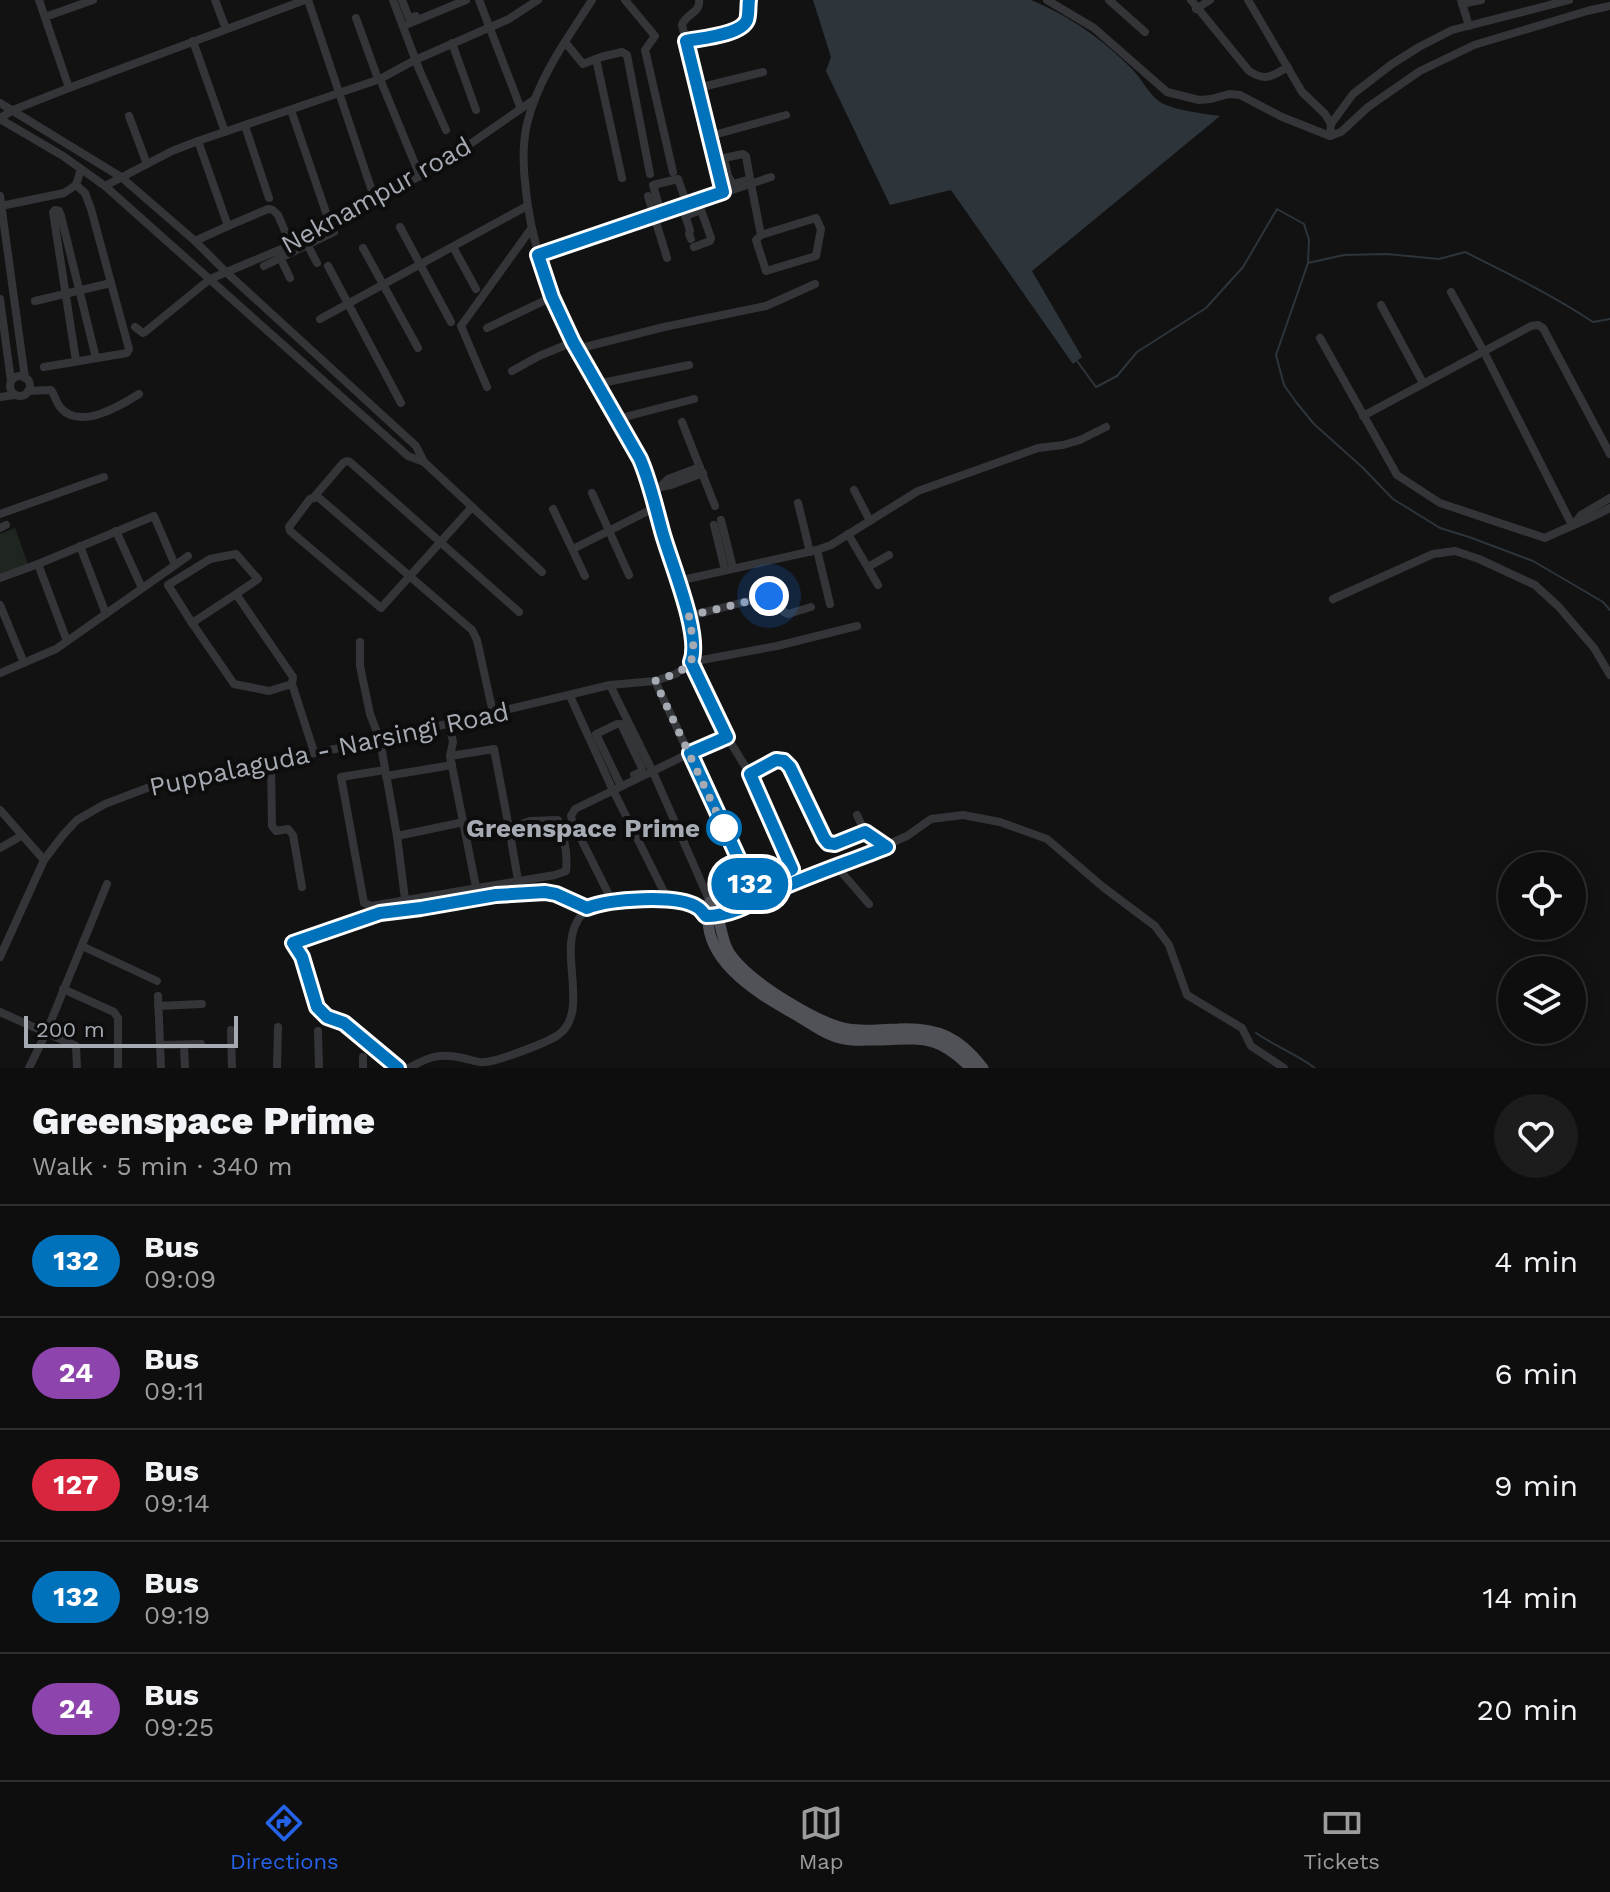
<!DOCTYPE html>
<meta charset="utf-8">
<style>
body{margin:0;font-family:"Work Sans",sans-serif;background:#1c1c1c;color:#f1f3f6;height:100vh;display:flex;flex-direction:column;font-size:30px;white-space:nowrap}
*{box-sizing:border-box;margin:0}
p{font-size:26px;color:#9b9c9e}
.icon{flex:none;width:44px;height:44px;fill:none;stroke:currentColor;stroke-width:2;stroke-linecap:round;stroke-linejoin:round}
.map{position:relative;height:1068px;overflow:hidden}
.sheet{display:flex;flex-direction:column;background:#0e0e0e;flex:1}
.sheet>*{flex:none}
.badge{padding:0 16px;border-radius:26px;font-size:28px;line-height:52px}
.buttons{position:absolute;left:1498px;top:852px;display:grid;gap:16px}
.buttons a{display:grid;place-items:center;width:88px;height:88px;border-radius:50%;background:#0e0e0e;box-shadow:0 4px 20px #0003,0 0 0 2px #2e2e2e;font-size:40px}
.scale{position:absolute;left:24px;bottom:20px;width:214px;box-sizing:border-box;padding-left:8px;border:4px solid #a5aab3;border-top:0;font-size:22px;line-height:28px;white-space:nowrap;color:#a5aab3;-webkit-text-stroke:6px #0d0d0e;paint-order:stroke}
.you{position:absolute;width:40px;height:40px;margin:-20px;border:6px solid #fff;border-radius:50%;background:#1a73e8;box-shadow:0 0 0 12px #1a73e833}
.map>.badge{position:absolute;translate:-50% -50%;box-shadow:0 0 0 4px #fff}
.round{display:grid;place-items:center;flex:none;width:84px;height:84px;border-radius:42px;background:#1c1c1c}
.summary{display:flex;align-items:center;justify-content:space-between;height:136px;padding:0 32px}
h1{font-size:38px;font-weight:800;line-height:60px}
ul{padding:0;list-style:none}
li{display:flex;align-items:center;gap:24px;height:112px;padding:0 32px;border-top:2px solid #2e2e2e}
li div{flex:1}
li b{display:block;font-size:30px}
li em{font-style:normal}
li .badge{min-width:88px;font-weight:700;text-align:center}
.tab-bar{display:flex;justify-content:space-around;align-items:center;height:112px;border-top:2px solid #2e2e2e;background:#0e0e0e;font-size:22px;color:#9b9c9e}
.tab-bar a{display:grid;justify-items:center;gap:4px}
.tab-bar .on{color:#2563eb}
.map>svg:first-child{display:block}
.green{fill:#1f261f}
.water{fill:#2d353b}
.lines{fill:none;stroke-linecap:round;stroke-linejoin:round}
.stream{stroke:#2d353b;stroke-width:2}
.minor{stroke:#343538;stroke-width:8}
.major{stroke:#505257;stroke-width:11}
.line-casing{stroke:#fff;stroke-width:18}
.line{stroke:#0072bc;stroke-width:12}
.walk{stroke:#a5aab3;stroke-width:8;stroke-dasharray:0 14.4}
.stop-dot{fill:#fff;stroke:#0072bc;stroke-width:4}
.labels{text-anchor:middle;stroke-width:8;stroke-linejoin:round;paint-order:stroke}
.street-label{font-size:26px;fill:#a5aab3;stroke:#0d0d0e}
.stop-label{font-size:26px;font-weight:bold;fill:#a5aab3;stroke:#0d0d0e;text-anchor:end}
</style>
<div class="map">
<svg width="1610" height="1068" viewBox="0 0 1610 1068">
<rect width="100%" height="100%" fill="#121213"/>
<polygon class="green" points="15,528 28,564 0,575 0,534"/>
<path class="water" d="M813 0H1031C1071 17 1101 38 1132 69 1141 78 1150 96 1160 102 1172 110 1205 114 1220 116L1032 271 1082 357 1073 364 951 190 890 205 826 71 831 57Z"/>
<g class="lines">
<g class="stream">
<path d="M1308 263 1344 255 1387 254 1439 259 1465 252C1509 274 1552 295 1593 322L1610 319"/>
<polyline points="1077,361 1096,387 1117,376 1137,352 1206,308 1243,267 1277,209 1304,224 1309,240 1308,263 1276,355 1284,385 1296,402 1314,424 1362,467 1393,499 1440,528 1469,537 1533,561 1603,602 1610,610"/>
<path d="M1256 1033C1275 1046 1296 1054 1315 1068"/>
</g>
<g class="minor">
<polyline points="39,0 69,88"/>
<polyline points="215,0 226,29"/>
<polyline points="308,0 375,200"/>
<polyline points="393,0 419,69 446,130"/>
<polyline points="402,0 409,18 416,16"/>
<polyline points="479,0 521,109"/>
<path d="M592 0C567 39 538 78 527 124 522 146 523 169 526 191 536 291 592 374 640 459 650 482 655 506 662 530 670 561 702 634 691 662L727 737"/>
<polyline points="625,0 655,36 645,50 673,172"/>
<path d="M699 0C701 13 685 14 682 25L723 192"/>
<polyline points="1047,0 1094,28 1167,92 1199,100 1211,99 1229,94 1240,95 1282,117 1330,136 1341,132 1368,107 1420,71 1474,45 1587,11 1610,6"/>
<polyline points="1109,0 1145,32"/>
<path d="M1191 0 1249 71C1266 82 1272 76 1288 67"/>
<polyline points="1248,0 1302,92 1325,114 1331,124"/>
<polyline points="1461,0 1469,26"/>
<polyline points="1462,4 1481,0"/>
<polyline points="1196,9 1210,0"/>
<polyline points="45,17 93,0"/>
<polyline points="356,18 378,79"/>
<polyline points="403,26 466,0"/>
<polyline points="193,41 225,132"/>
<path d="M686 41C702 38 741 36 747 20 749 14 748 6 749 0"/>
<polyline points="565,42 583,64 601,57 622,52 627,55 650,174"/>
<polyline points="452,43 476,110"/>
<polyline points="596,59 622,178"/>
<polyline points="380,79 420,176"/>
<polyline points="698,88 763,72"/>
<polyline points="0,103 121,177 195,241 226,272 416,446 424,462"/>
<polyline points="291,110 330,224"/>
<polyline points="129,116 147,164"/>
<polyline points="0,118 13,110 69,88 305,0"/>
<polyline points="0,119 63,156 105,186 408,456 424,462 542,572"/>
<polyline points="245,126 269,198"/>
<polyline points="710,136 786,115"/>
<polyline points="1330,136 1331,124 1353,94 1392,64 1419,47 1452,30 1569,0"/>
<polyline points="720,178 728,176 724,158 743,154 746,156 750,179 733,184 728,176"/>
<polyline points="751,184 761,235 756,240 766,271 816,256 821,229 816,218 761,235"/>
<polyline points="105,186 172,151 198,141 380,79 415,60 509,19 538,0"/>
<polyline points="0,196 25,378"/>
<polyline points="648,196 667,258"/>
<polyline points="1,206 64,193 76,185"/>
<polyline points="684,211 690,231 689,234 691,239"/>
<polyline points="661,213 653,185 678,179 685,199 684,205"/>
<polyline points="685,216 701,210 711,238 710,241 694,247"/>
<polyline points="228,226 268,209 273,210 278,215 291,245"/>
<polyline points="400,227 451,322"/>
<polyline points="195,241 228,226 198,141"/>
<polyline points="306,242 317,263"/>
<polyline points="453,247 476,289"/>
<polyline points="363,248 418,348"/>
<polyline points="279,255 290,278"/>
<polyline points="538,255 771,177"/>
<polyline points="264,266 334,232"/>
<polyline points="328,266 401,403"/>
<polyline points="1451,292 1484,352 1572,525"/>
<polyline points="0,299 11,381"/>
<polyline points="35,301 111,283"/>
<polyline points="1381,305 1423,383"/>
<polyline points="320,319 527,206"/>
<polyline points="135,327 143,333 145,332 210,279 291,245 420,176 460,151 535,99"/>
<polyline points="487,328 552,297"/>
<path d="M1320 338 1397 475 1440 503 1545 538C1567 527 1589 520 1610 508"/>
<polyline points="577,349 664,327 766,306 815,284"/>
<polyline points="76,361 53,212 55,210 59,211 61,216 96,358"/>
<polyline points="44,367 127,353 129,349 91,209 85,193 76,185 81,169"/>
<polyline points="512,371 539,356 573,342"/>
<circle cx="20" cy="386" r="10"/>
<polyline points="597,384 689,365"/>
<polyline points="487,387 461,326 531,229"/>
<path d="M28 391 51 390C55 395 56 402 60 407 79 431 120 406 139 394"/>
<polyline points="0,397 15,395"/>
<polyline points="1363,416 1531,326 1538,325 1543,328 1610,454"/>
<polyline points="617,419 694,399"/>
<polyline points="682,422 715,506"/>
<polyline points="662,485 668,479 700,467"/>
<polyline points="651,489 671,485 703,473"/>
<polyline points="854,490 870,521"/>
<polyline points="592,493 629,575"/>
<polyline points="314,497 343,463 347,461 350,462 519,612"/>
<polyline points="798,503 810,552"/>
<polyline points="472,507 381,608 290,531 289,527 310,499 318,497 472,630 477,640 493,713"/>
<polyline points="553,509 585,576"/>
<polyline points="0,514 104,477"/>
<polyline points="721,520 733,568"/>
<polyline points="1575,523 1581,515 1610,498"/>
<polyline points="714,525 725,570"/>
<polyline points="0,528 6,525"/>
<polyline points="116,531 142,588"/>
<polyline points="848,534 878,585"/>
<polyline points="80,546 106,614"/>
<polyline points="573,549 656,507"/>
<polyline points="817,550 831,545 918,491 1038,448 1063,445 1080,440 1106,427"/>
<polyline points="38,564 154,516 175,565"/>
<polyline points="868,567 889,555"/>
<polyline points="0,578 38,564 67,641"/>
<polyline points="678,581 817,550 830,604"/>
<polyline points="236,594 192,623 168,585 210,559 236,554 258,579 236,594 293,677 292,684 314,752"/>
<polyline points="1333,599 1433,554 1455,551 1479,559 1535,585 1559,607 1594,648 1610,675"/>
<polyline points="0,605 24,663"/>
<polyline points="689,616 769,596 774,595 784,612 788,614 811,607"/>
<polyline points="192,623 234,684 269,691 292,684"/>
<polyline points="360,642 360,666 370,714 380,740 397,836 405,899"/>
<polyline points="0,673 56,649 188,556"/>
<polyline points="655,681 752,888 792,869 750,774"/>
<polyline points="610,685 653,772 710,902"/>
<polyline points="570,696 611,786 668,900"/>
<polyline points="449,722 453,742 450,756 476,887"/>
<polyline points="450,756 494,749 509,828"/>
<polyline points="271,761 272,826 276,831 288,829 293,835 302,887"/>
<path d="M385 770 341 777 364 903 371 906 555 875 566 871C568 854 564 836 558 820L530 821 509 828 518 880"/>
<polyline points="386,776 452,765"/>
<polyline points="619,782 596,734 617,724 621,724 642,768 641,772 634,775"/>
<polyline points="0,810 44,860"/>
<polyline points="857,815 865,832 887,847"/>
<polyline points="397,836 464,822"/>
<polyline points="0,848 21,836"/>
<polyline points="837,867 907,836 931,819 963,815 1000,822 1047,839 1103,887 1155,926 1169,945 1187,995 1242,1028 1251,1046 1284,1068"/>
<polyline points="612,901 572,821 571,816 575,809 690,753 727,737 750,774 776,760 784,761 790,767 824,838 828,843 835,844 865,832"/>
<polyline points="82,946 157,981"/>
<polyline points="0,957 44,860 63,835 77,820 105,804 155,785 380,740 610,685 655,681 676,674 691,662 777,646 857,626"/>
<polyline points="63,989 114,1012 118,1018 118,1068"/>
<polyline points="158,996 161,1068"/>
<polyline points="158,1006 202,1004"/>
<polyline points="0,1012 76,1046 77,1068"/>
<polyline points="231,1030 232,1068"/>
<polyline points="318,1031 319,1068"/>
<polyline points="161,1045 201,1044"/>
<polyline points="184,1045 185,1068"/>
<polyline points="363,1057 363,1068"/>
<polyline points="29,1068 46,1033 107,884"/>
<polyline points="277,1068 278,1027"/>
<polyline points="398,1068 344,1023 327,1017 317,1007 302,957 293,943 380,913 421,908 496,895 545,892 556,894 587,908"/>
<path d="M409 1068C431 1055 442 1053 467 1059 472 1060 479 1063 484 1062 496 1062 549 1042 558 1035 589 1014 561 958 575 926 578 919 584 911 590 907 609 896 671 898 692 905 698 907 702 912 706 916 735 916 758 899 784 888 801 880 819 873 837 867L869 904"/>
</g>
<g class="major">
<path d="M710 902C713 907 717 913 718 918 723 933 723 946 733 958 754 984 816 1023 848 1029 865 1032 881 1029 898 1029 937 1027 959 1037 983 1068"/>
<path d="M710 902C696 957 755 992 796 1015 812 1024 826 1036 845 1039 855 1041 866 1040 876 1040 921 1039 936 1033 971 1068"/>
</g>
</g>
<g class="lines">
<defs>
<path id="line" d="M398 1068 344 1023 327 1017 317 1007 302 957 293 943 380 913 421 908 496 895 545 892 556 894 587 908C609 899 676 894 697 907 701 909 703 913 706 916 734 916 757 900 782 888 816 873 852 861 887 847L865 832 835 844 828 843 824 838 790 767 784 761 776 760 750 774 792 869 752 888 690 753 727 737 691 662C702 635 670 561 662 531 655 506 650 482 640 459L573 342 552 297 538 255 723 192 686 41C701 38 741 35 747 20 749 14 748 6 749 0"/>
</defs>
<use href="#line" class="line-casing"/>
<use href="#line" class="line"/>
<path class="walk" d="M724 828 729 839 655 681C700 667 696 659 689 616L769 596"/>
</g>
<circle class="stop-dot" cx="724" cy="828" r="16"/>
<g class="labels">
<g class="street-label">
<text transform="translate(376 195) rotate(-29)" y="9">Neknampur road</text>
<text transform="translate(329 749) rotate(-12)" y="9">Puppalaguda - Narsingi Road</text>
</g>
<g class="stop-label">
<text x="700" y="837">Greenspace Prime</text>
</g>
</g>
</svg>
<div class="buttons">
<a><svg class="icon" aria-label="locate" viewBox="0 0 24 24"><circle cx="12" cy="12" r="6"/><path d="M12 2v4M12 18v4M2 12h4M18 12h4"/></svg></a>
<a><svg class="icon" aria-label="layers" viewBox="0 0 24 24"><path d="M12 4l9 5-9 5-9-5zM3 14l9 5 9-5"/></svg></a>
</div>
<div class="scale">200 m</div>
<div class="you" style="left:769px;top:596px"></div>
<b class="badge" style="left:750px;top:884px;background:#0072bc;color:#fff">132</b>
</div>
<section class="sheet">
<div class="summary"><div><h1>Greenspace Prime</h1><p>Walk · 5 min · 340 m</p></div><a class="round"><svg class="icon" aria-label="heart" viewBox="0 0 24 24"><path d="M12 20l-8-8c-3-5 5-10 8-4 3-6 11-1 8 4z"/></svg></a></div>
<ul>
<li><span class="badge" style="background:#0072bc;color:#fff">132</span><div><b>Bus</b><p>09:09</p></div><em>4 min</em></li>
<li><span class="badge" style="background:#8e44ad;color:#fff">24</span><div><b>Bus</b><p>09:11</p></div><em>6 min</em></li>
<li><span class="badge" style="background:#d7263d;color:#fff">127</span><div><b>Bus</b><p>09:14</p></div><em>9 min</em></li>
<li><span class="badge" style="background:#0072bc;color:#fff">132</span><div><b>Bus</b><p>09:19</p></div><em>14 min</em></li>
<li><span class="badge" style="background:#8e44ad;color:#fff">24</span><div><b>Bus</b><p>09:25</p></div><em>20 min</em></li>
</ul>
</section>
<nav class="tab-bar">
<a class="on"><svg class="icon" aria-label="directions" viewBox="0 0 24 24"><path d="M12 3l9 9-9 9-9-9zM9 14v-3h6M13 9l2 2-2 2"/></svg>Directions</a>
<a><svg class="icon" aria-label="map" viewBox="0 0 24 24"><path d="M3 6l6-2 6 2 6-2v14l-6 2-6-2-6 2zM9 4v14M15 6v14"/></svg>Map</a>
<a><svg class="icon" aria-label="tickets" viewBox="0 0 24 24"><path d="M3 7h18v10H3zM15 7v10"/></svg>Tickets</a>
</nav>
